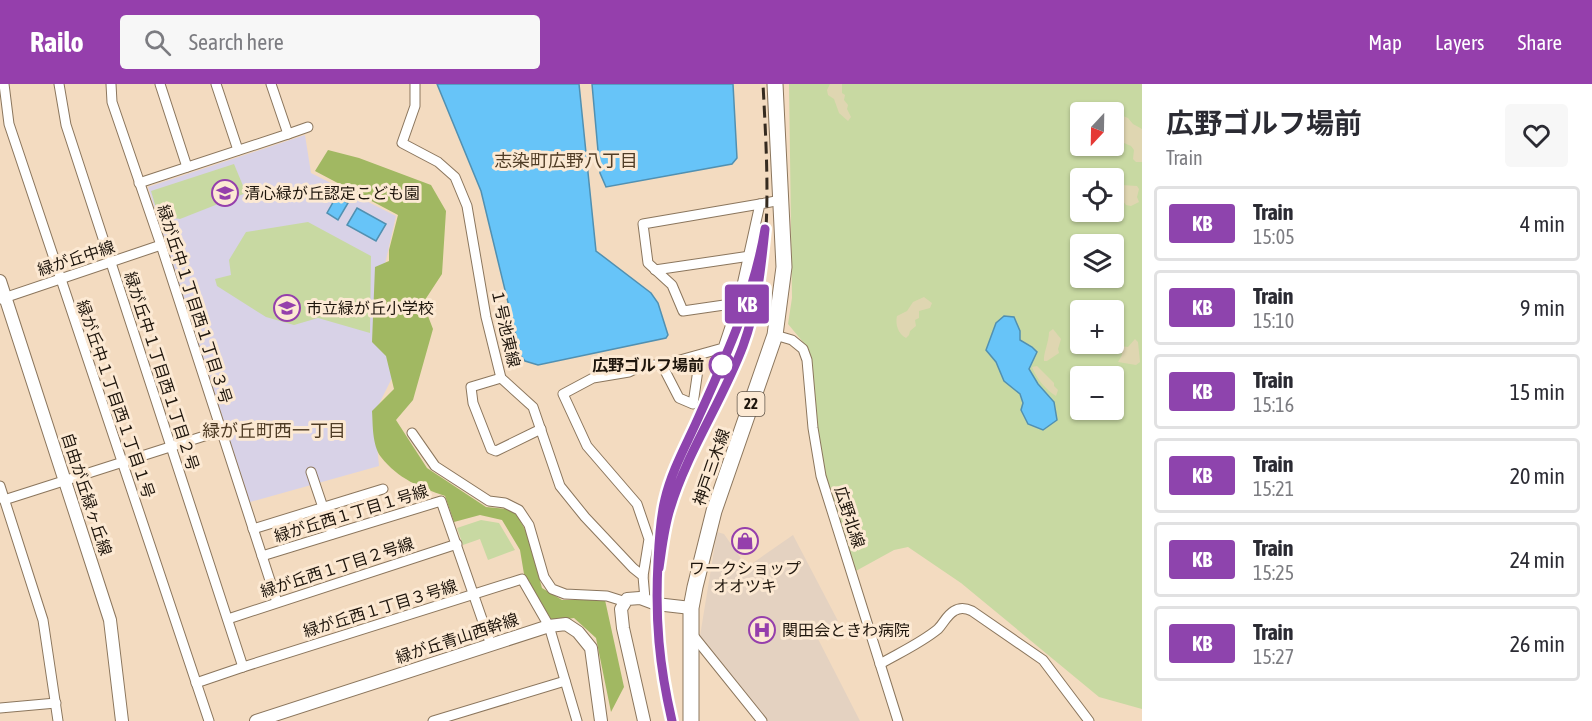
<!DOCTYPE html>
<meta charset="utf-8">
<style>
body{margin:0;font-family:"Asap Condensed","Noto Sans JP",sans-serif;background:#f7f7f7;color:#2b2b33;height:100vh;display:flex;flex-direction:column;font-size:22px;white-space:nowrap}
*{box-sizing:border-box;margin:0}
p{font-size:20px;color:#7c7c81}
.icon{flex:none;width:33px;height:33px;fill:none;stroke:currentColor;stroke-width:2;stroke-linecap:round;stroke-linejoin:round}
.map{position:relative;flex:1;overflow:hidden}
.side{display:flex;flex-direction:column;background:#fff;width:450px}
.side>*{flex:none}
.badge{padding:0 12px;border-radius:4px;font-size:21px;line-height:39px}
.needle{width:39px;rotate:202deg}
.controls{position:absolute;left:1070px;top:18px;display:grid;gap:12px}
.controls a{display:grid;place-items:center;width:54px;height:54px;border-radius:6px;background:#fff;box-shadow:0 2px 4px #0004;font-size:30px}
.map>.badge{position:absolute;translate:-50% -50%;box-shadow:0 0 0 3px #fff}
.round{display:grid;place-items:center;flex:none;width:63px;height:63px;border-radius:6px;background:#f7f7f7}
.summary{display:flex;align-items:center;justify-content:space-between;height:102px;padding:0 24px}
h1{font-size:28px;font-weight:700;line-height:45px}
ul{padding:0;list-style:none}
li{display:flex;align-items:center;gap:18px;height:75px;margin:0 12px 9px;padding:0 12px;border:3px solid #e1e1e2;border-radius:6px}
li div{flex:1}
li b{display:block;font-size:22px}
li em{font-style:normal}
li .badge{min-width:66px;font-weight:700;text-align:center}
header{display:flex;align-items:center;gap:36px;box-sizing:border-box;height:84px;padding:0 30px;background:#953fac;color:#fff}
header strong{font-size:28px}
nav{display:flex;gap:33px;margin-inline-start:auto;font-size:21px}
.search{width:420px;height:54px;background:#f7f7f7;display:flex;align-items:center;gap:15px;box-sizing:border-box;padding:0 21px;border-radius:6px;color:#7c7c81;font-size:22px}
main{display:flex;flex:1;min-height:0}
.map>svg:first-child{display:block}
.education{fill:#d8d2e7}
.medical{fill:#e4d2c1}
.green{fill:#c8d9a2;fill-rule:evenodd}
.forest{fill:#a1b862}
.sand{fill:#dfd6b1}
.water{fill:#67c4f8;stroke:#5190b1;stroke-width:1.5}
.lines{fill:none;stroke-linecap:round;stroke-linejoin:round}
.minor-casing{stroke:#8b765d;stroke-width:11}
.tertiary-casing{stroke:#8b765d;stroke-width:14}
.primary-casing{stroke:#8b765d;stroke-width:17}
.minor{stroke:#fff;stroke-width:9}
.tertiary{stroke:#fff;stroke-width:12}
.primary{stroke:#fff;stroke-width:15}
.rail{stroke:#352b20;stroke-width:3;stroke-dasharray:12 6;stroke-linecap:butt}
.line-casing{stroke:#fff;stroke-width:14}
.line{stroke:#8e44ad;stroke-width:9}
.stop-dot{fill:#fff;stroke:#8e44ad;stroke-width:3}
.labels{text-anchor:middle;stroke-width:6;stroke-linejoin:round;paint-order:stroke}
.shield{fill:#fce9d3;stroke:#615548;stroke-width:1.5}
.shield-label{font-size:15px;font-weight:bold;fill:#1e150c}
.poi-label{font-size:16px;fill:#1e150c;stroke:#fce9d3;text-anchor:start}
.street-label{font-size:16px;fill:#1e150c;stroke:#fce9d3}
.stop-label{font-size:16px;font-weight:bold;fill:#1e150c;stroke:#fce9d3;text-anchor:end}
.neighbourhood-label{font-size:18px;fill:#503d26;stroke:#fce9d3}
</style>
<header>
<strong>Railo</strong>
<div class="search"><svg class="icon" aria-label="search" viewBox="0 0 24 24"><circle cx="10" cy="10" r="6"/><path d="M15 15l6 6"/></svg>Search here</div>
<nav><a>Map</a><a>Layers</a><a>Share</a></nav>
</header>
<main>
<div class="map">
<svg width="1142" height="637" viewBox="0 0 1142 637">
<rect width="100%" height="100%" fill="#f3dbc0"/>
<polygon class="education" points="305,51 311,89 396,132 383,189 394,290 374,330 379,382 250,418 148,103"/>
<polygon class="medical" points="717,448 724,450 747,483 793,451 838,537 816,551 860,637 766,637 700,552"/>
<g class="green">
<path d="M789 0H1142V625L1099 613 961 499 908 463 894 466 854 488 822 388 808 264 788 240 792 214ZM1080 28H1113V62H1080ZM1080 94H1113V128H1080ZM1080 160H1113V194H1080ZM1080 226H1113V260H1080ZM1080 292H1113V326H1080Z"/>
<polygon points="234,80 246,109 180,135 158,131 151,107"/>
<polygon points="308,138 371,172 370,249 318,234 294,241 266,233 217,202 215,195 231,191 229,176 246,148"/>
<polygon points="481,436 499,439 515,466 488,476 480,455 463,461 457,444"/>
</g>
<path class="forest" d="M328 66 359 74 431 101 446 127 442 190 423 219 433 245 413 316 396 336 427 384 486 423 507 425 517 431 527 449 542 504 562 516H605L624 603 611 628 596 554 574 534 552 537 524 490 520 466 502 436 480 431 454 438 445 412C420 403 398 395 381 373 372 361 373 341 372 327L394 305 386 272 372 258 375 183 389 177V166L398 131 315 87Z"/>
<g class="sand">
<polygon points="830,0 842,0 842,9 845,11 844,16 848,21 847,25 851,33 848,37 839,29 834,15 828,11 827,6"/>
<polygon points="1123,32 1128,34 1133,40 1142,45 1142,78 1136,78 1133,75 1134,66 1131,62 1124,59 1122,61 1113,59 1113,40"/>
<polygon points="1121,101 1137,102 1139,105 1137,113 1139,118 1131,122 1126,121 1123,117 1123,112 1117,108"/>
<path d="M924 213 932 219 930 224 919 227V234L915 236 916 242 910 247 909 251 906 254C898 250 895 240 897 232L907 227 913 218Z"/>
<path d="M1053 245 1061 255 1058 265 1059 269 1047 277H1044C1043 270 1049 258 1049 248Z"/>
<polygon points="1135,255 1138,258 1140,278 1136,281 1118,278 1122,271 1121,262 1128,263"/>
<path d="M1037 282 1054 299V302L1058 306 1056 312C1046 306 1036 294 1032 283Z"/>
</g>
<g class="water">
<polygon points="437,0 579,0 596,167 651,209 658,219 668,251 666,254 538,281 525,277 521,272 481,107"/>
<polygon points="592,0 733,0 737,74 732,80 606,103 600,89"/>
<polygon points="336,113 348,119 338,136 327,129"/>
<polygon points="357,124 386,140 376,157 347,141"/>
<polygon points="1004,232 1014,233 1020,247 1020,256 1032,263 1037,268 1029,285 1038,300 1054,318 1057,336 1043,346 1028,340 1021,326 1023,319 1020,310 1004,297 996,278 986,266 996,239"/>
</g>
<g class="lines">
<defs>
<g id="minor">
<polyline points="4,0 9,40 209,637"/>
<polyline points="59,0 66,41 243,583"/>
<polyline points="111,0 112,18 161,161 277,518"/>
<polyline points="160,0 187,83"/>
<polyline points="216,0 238,66"/>
<polyline points="415,0 415,22 402,59 438,78 455,93 467,122 486,233 501,294 533,323 560,402 585,433 633,484 643,492 645,515"/>
<polyline points="288,50 308,43"/>
<polyline points="139,99 288,50 271,0"/>
<polyline points="655,186 750,172"/>
<polyline points="1,215 161,161"/>
<polyline points="738,219 683,227 672,201 648,179 643,140 760,120"/>
<polyline points="775,251 792,256 803,265 807,276 813,344 821,392 898,637"/>
<polyline points="662,281 679,314 693,320 700,272"/>
<polyline points="501,294 471,303 473,319 491,365 496,367 541,345"/>
<polyline points="412,349 435,382 489,417 505,419 519,426 529,441 544,493 552,505 565,510 607,512 626,518"/>
<polyline points="311,388 332,450"/>
<polyline points="0,402 43,536 58,637"/>
<polyline points="4,416 220,347"/>
<polyline points="253,445 383,405"/>
<polyline points="262,472 441,417 491,561"/>
<polyline points="643,492 649,455 637,420 587,362 563,310 593,294 629,288 643,281 662,281 723,264 738,219 760,120 781,116"/>
<polyline points="228,535 457,460"/>
<polyline points="692,550 762,637"/>
<path d="M880 580C899 569 921 559 938 545 944 539 946 532 954 527 960 523 966 524 972 527L1043 576 1089 637"/>
<polyline points="196,599 243,583 522,495 549,542 577,637"/>
<polyline points="0,624 56,619"/>
<polyline points="433,637 565,597"/>
</g>
<g id="tertiary">
<polyline points="0,197 110,536 122,637"/>
<polyline points="256,637 549,542 566,540 578,548 591,564 601,637"/>
<polyline points="644,637 623,544 621,525 627,515 640,514 656,520 691,524"/>
</g>
<polyline id="primary" points="691,637 691,524 695,503 714,427 775,251 784,183 775,0"/>
</defs>
<use href="#minor" class="minor-casing"/>
<use href="#tertiary" class="tertiary-casing"/>
<use href="#primary" class="primary-casing"/>
<use href="#minor" class="minor"/>
<use href="#tertiary" class="tertiary"/>
<use href="#primary" class="primary"/>
<g class="rail">
<polyline points="686,361 722,281 748,215"/>
<path d="M657 491C655 541 661 589 672 637"/>
<path d="M657 500C662 464 667 428 681 394 703 341 736 291 752 236 773 159 767 79 763 0"/>
</g>
</g>
<g class="lines">
<defs>
<path id="line" d="M659 484C662 464 664 444 670 425 687 368 722 318 743 262 757 224 761 185 765 145 754 211 727 270 700 330 688 358 672 385 665 415 660 435 659 457 658 478 655 535 659 581 672 637"/>
</defs>
<use href="#line" class="line-casing"/>
<use href="#line" class="line"/>
</g>
<defs>
<symbol id="school-ring" viewBox="-11 -11 22 22"><circle r="9.5" fill="#fce9d3" stroke="#953fac" stroke-width="1.5"/><path d="M0-5L7-2L0 1L-7-2ZM-4 1L0 2.5L4 1V4Q0 6-4 4Z" fill="#953fac"/></symbol>
<symbol id="shop-ring" viewBox="-11 -11 22 22"><circle r="9.5" fill="#fce9d3" stroke="#953fac" stroke-width="1.5"/><path d="M-5-2.5h2.3a2.7 3.5 0 0 1 5.4 0H5L5.5 6h-11ZM-1.5-2.5h3a1.5 2.3 0 0 0-3 0Z" fill="#953fac"/></symbol>
<symbol id="hospital-ring" viewBox="-11 -11 22 22"><circle r="9.5" fill="#fce9d3" stroke="#953fac" stroke-width="1.5"/><path d="M-5-5h3v3.5h4V-5h3V5h-3V1.5h-4V5h-3Z" fill="#953fac"/></symbol>
</defs>
<g fill-rule="evenodd">
<use href="#school-ring" x="210" y="94" width="30" height="30"/>
<use href="#school-ring" x="272" y="209" width="30" height="30"/>
<use href="#shop-ring" x="730" y="442" width="30" height="30"/>
<use href="#hospital-ring" x="747" y="531" width="30" height="30"/>
</g>
<circle class="stop-dot" cx="722" cy="281" r="12"/>
<g class="labels">
<rect class="shield" x="737.5" y="308" width="27" height="24" rx="4.5"/>
<g class="shield-label">
<text x="751" y="325">22</text>
</g>
<g class="poi-label">
<text x="244" y="115">清心緑が丘認定こども園</text>
<text x="306" y="230">市立緑が丘小学校</text>
<text x="745" y="490" text-anchor="middle">ワークショップ<tspan x="745" dy="18">オオツキ</tspan></text>
<text x="782" y="552">関田会ときわ病院</text>
</g>
<g class="street-label">
<text transform="translate(76 174) rotate(-18)" y="6">緑が丘中線</text>
<text transform="translate(195 220) rotate(72)" y="6">緑が丘中１丁目西１丁目３号</text>
<text transform="translate(506 244) rotate(77)" y="6">１号池東線</text>
<text transform="translate(162 287) rotate(72)" y="6">緑が丘中１丁目西１丁目２号</text>
<text transform="translate(116 315) rotate(71)" y="6">緑が丘中１丁目西１丁目１号</text>
<text transform="translate(711 383) rotate(-71)" y="6">神戸三木線</text>
<text transform="translate(87 410) rotate(72)" y="6">自由が丘緑ヶ丘線</text>
<text transform="translate(351 429) rotate(-17)" y="6">緑が丘西１丁目１号線</text>
<text transform="translate(850 433) rotate(72)" y="6">広野北線</text>
<text transform="translate(337 483) rotate(-18)" y="6">緑が丘西１丁目２号線</text>
<text transform="translate(380 524) rotate(-17)" y="6">緑が丘西１丁目３号線</text>
<text transform="translate(457 554) rotate(-18)" y="6">緑が丘青山西幹線</text>
</g>
<g class="stop-label">
<text x="704" y="287">広野ゴルフ場前</text>
</g>
<g class="neighbourhood-label">
<text x="566" y="83">志染町広野八丁目</text>
<text x="274" y="353">緑が丘町西一丁目</text>
</g>
</g>
</svg>
<div class="controls">
<a><svg class="needle" viewBox="-14 -14 28 28"><path d="M0-13l5 13h-10z" fill="#e53935"/><path d="M0 13l5-13h-10z" fill="#7c7c81"/></svg></a>
<a><svg class="icon" aria-label="locate" viewBox="0 0 24 24"><circle cx="12" cy="12" r="6"/><path d="M12 2v4M12 18v4M2 12h4M18 12h4"/></svg></a>
<a><svg class="icon" aria-label="layers" viewBox="0 0 24 24"><path d="M12 4l9 5-9 5-9-5zM3 14l9 5 9-5"/></svg></a>
<a>+</a>
<a>−</a>
</div>
<b class="badge" style="left:747px;top:220px;background:#8e44ad;color:#fff">KB</b>
</div>
<section class="side">
<div class="summary"><div><h1>広野ゴルフ場前</h1><p>Train</p></div><a class="round"><svg class="icon" aria-label="heart" viewBox="0 0 24 24"><path d="M12 20l-8-8c-3-5 5-10 8-4 3-6 11-1 8 4z"/></svg></a></div>
<ul>
<li><span class="badge" style="background:#8e44ad;color:#fff">KB</span><div><b>Train</b><p>15:05</p></div><em>4 min</em></li>
<li><span class="badge" style="background:#8e44ad;color:#fff">KB</span><div><b>Train</b><p>15:10</p></div><em>9 min</em></li>
<li><span class="badge" style="background:#8e44ad;color:#fff">KB</span><div><b>Train</b><p>15:16</p></div><em>15 min</em></li>
<li><span class="badge" style="background:#8e44ad;color:#fff">KB</span><div><b>Train</b><p>15:21</p></div><em>20 min</em></li>
<li><span class="badge" style="background:#8e44ad;color:#fff">KB</span><div><b>Train</b><p>15:25</p></div><em>24 min</em></li>
<li><span class="badge" style="background:#8e44ad;color:#fff">KB</span><div><b>Train</b><p>15:27</p></div><em>26 min</em></li>
</ul>
</section>
</main>
